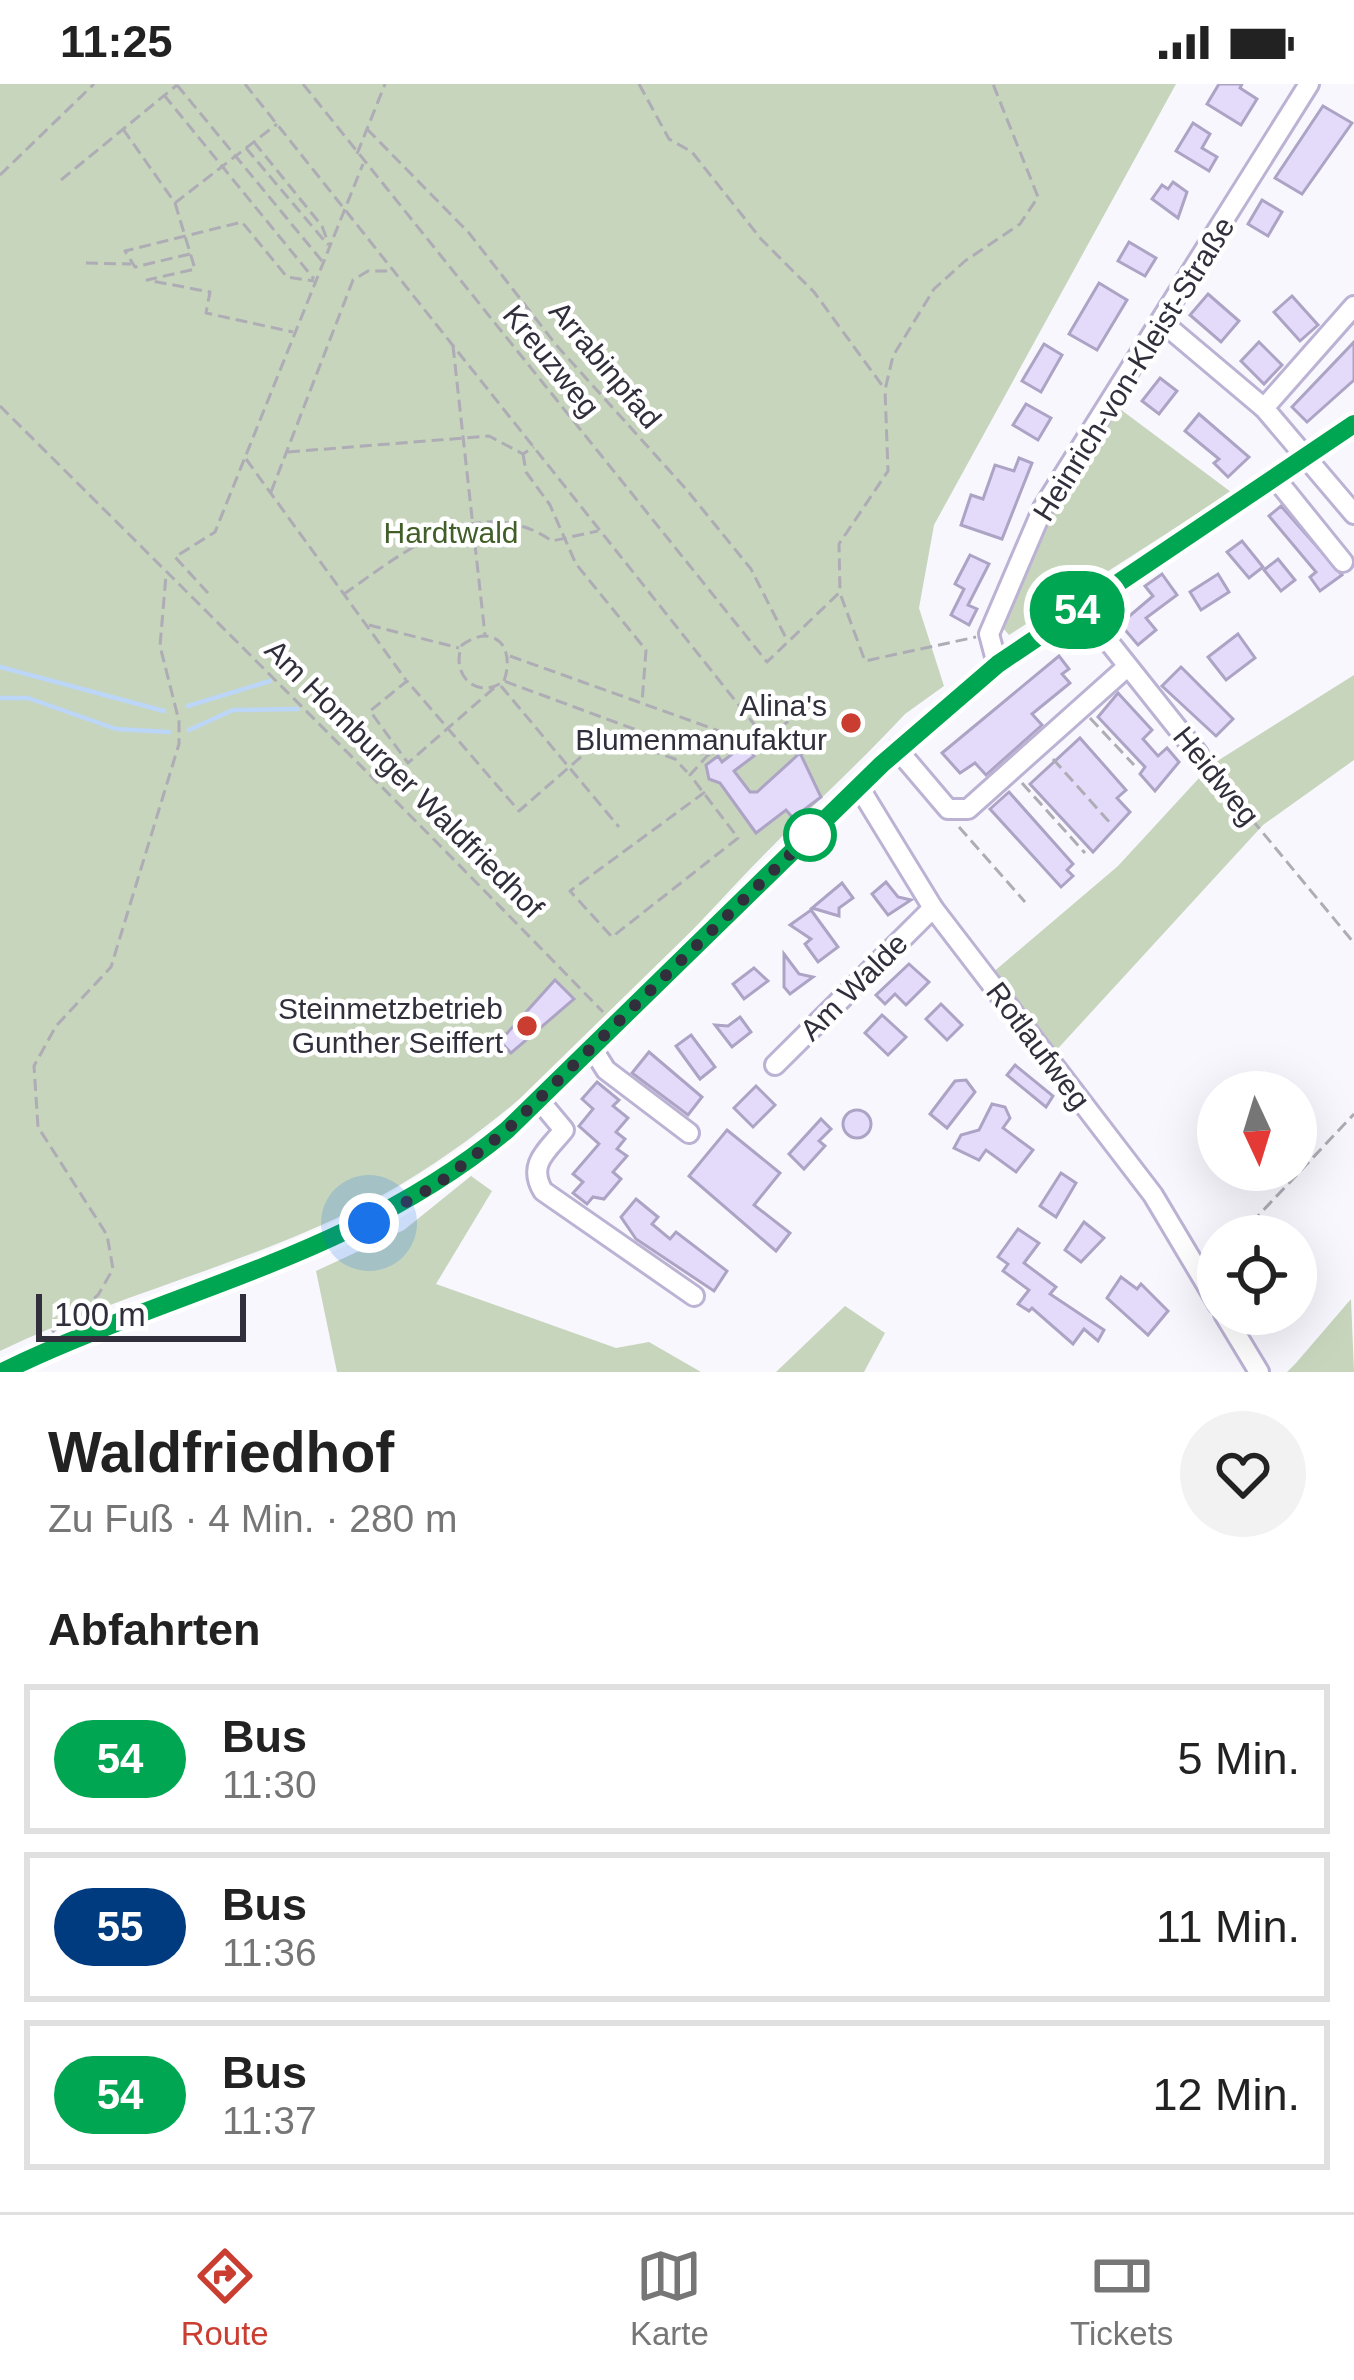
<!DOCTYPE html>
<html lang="de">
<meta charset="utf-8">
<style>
body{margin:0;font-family:Arial,sans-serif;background:#f2f2f2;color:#222;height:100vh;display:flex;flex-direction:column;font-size:45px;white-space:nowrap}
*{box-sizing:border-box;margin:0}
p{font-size:39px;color:#767676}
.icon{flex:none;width:66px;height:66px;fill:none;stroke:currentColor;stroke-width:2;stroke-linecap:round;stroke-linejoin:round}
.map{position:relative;height:1288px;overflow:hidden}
.drawer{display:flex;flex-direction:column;background:#fff;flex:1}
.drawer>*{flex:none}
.badge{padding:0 24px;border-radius:39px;font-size:42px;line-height:78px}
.needle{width:78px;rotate:176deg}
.controls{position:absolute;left:1197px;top:987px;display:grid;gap:24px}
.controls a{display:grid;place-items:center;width:120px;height:120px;border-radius:50%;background:#fff;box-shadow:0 12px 48px #0002;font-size:60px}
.scale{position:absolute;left:36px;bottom:30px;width:210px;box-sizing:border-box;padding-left:12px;border:6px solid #322f3c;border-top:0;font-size:33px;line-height:42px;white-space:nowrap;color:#322f3c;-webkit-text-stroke:9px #fff;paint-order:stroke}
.you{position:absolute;width:60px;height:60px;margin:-30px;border:9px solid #fff;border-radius:50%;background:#1a73e8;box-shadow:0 0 0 18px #1a73e833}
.map>.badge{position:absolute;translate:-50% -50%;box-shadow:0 0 0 6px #fff}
h2{padding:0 48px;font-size:45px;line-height:108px}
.round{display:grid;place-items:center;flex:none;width:126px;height:126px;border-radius:63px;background:#f2f2f2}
.summary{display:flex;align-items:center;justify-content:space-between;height:204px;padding:0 48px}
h1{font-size:57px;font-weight:700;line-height:90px}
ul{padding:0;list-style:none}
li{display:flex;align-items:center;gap:36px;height:150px;margin:0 24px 18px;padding:0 24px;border:6px solid #e0e0e0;border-radius:0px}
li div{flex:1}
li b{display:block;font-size:45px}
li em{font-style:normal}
li .badge{min-width:132px;font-weight:700;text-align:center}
.status{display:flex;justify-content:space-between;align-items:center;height:84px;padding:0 60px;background:#fff;direction:ltr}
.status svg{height:33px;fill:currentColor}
.menu{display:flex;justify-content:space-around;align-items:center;height:168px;border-top:3px solid #e0e0e0;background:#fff;font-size:33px;color:#767676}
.menu a{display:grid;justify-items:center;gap:6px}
.menu .selected{color:#ca3d31}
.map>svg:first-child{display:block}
.green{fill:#c7d5bd}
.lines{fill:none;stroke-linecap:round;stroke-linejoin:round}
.stream{stroke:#bcd6f8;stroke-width:4.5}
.building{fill:#e4dbfb;stroke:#ada4c5;stroke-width:3}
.minor-casing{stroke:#bcb2d4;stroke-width:24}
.path{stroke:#aeacb5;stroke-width:3;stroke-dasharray:12 6;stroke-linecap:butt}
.minor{stroke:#fff;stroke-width:18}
.line-casing{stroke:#fff;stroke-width:27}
.line{stroke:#00a651;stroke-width:18}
.walk{stroke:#322f3c;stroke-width:12;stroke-dasharray:0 21.6}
.poi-dot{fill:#ca3d31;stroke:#fff;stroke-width:4.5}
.stop-dot{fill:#fff;stroke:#00a651;stroke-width:6}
.labels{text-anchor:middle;stroke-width:9;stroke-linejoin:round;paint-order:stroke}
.street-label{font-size:30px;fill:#322f3c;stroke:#fff}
.park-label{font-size:30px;fill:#415d28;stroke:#fff}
.poi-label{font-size:30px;fill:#322f3c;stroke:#fff;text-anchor:end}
</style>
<div class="status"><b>11:25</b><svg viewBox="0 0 49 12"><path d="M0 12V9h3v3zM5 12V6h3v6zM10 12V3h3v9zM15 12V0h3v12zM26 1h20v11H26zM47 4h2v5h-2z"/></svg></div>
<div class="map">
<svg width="1354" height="1288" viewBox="0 0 1354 1288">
<rect width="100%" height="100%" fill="#f8f7fe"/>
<g class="green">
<path d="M0 0H1176L934 441 919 524 944 602 905 630C855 684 801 732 751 784 639 902 530 1028 386 1109 264 1177 126 1206 0 1267Z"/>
<polygon points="1120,325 1231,408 1009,551 1003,544 1050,425"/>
<polygon points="1354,591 1354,676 1263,741 1052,971 991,890 1118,782 1211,681"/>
<polygon points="471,1092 492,1107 436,1200 616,1264 649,1258 701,1288 337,1288 316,1187 404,1146"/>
<polygon points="1351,1215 1354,1288 1287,1288 1296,1279"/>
<polygon points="845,1222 885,1249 864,1288 776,1288"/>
</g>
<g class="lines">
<g class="stream">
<polyline points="0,583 164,627"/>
<polyline points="0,614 28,614 116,645 169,648"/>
<polyline points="188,622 270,597"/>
<polyline points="189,646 233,626 298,625"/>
</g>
</g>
<g class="building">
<polygon points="1219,0 1242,0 1240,4 1257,15 1241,41 1207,20"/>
<polygon points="1323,22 1352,39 1302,110 1275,94"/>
<polygon points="1193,39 1210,50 1202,64 1217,73 1209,87 1176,67"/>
<polygon points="1173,98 1187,108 1178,134 1152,115 1162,101 1168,105"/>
<polygon points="1262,116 1282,128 1268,152 1248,140"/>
<polygon points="1129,158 1156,174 1145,192 1118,177"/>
<polygon points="1099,199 1127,216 1097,266 1069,250"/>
<polygon points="1208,210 1239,237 1221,258 1190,231"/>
<polygon points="1292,212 1318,241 1300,257 1274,228"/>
<polygon points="1259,258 1282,281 1264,300 1241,277"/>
<polygon points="1354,258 1354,296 1307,338 1292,323"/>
<polygon points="1044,260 1062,271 1041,308 1022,297"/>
<polygon points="1160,294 1177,307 1159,330 1142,317"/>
<polygon points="1026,320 1051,334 1038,356 1013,341"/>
<polygon points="1199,330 1249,373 1228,393 1214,379 1219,375 1185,347"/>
<polygon points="1019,374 1032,379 1002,455 961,441 971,411 983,415 995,381 1014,387"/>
<polygon points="1281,422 1342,491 1320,507 1310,493 1316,488 1269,432"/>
<polygon points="1242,457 1263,483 1249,494 1227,468"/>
<polygon points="970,471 989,480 968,521 977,525 969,541 951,531 964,505 955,500"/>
<polygon points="1278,475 1295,496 1281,507 1264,486"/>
<polygon points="1162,490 1177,511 1146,534 1156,546 1138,561 1120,540 1153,512 1145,502"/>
<polygon points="1218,490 1229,508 1201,526 1190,508"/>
<polygon points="1238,550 1255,574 1226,596 1208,573"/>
<polygon points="1059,572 1069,585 1062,590 1070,599 1032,630 1042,641 986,691 975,679 960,689 942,669"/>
<polygon points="1181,583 1233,635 1216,652 1162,602"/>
<polygon points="1118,609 1152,646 1143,655 1158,672 1167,664 1179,678 1155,707 1140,690 1145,683 1098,633"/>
<polygon points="1080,654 1126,706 1117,714 1130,728 1093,768 1030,700"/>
<polygon points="745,660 754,672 734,687 750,708 757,708 800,669 821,713 793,734 786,726 756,749 720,699 709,695 706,681 718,672 722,678"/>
<polygon points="1009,708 1073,780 1067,786 1073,792 1061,803 990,725"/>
<polygon points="886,798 898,813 911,816 888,831 872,810"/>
<polygon points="842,799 853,814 839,824 839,832 812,824"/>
<polygon points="811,826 838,863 818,878 805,860 811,855 790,841"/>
<polygon points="784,870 799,890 813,893 790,910 784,903"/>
<polygon points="909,880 929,898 906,921 895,910 885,920 876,911"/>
<polygon points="754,884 768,897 744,915 733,900"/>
<polygon points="555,896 574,915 511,969 500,957"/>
<polygon points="941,920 962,941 947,956 926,935"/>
<polygon points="882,931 906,953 888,971 865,949"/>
<polygon points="740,933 751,948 732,963 715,941 728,942"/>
<polygon points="691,951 715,983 700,995 676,962"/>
<polygon points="649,968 702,1013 688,1031 632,989"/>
<polygon points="1015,981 1053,1012 1046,1023 1007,991"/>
<polygon points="966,996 975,1008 947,1044 930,1030 955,997"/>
<polygon points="597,998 619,1016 613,1022 628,1034 616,1048 625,1055 617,1065 627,1072 613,1088 621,1095 604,1115 593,1113 587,1120 573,1109 583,1098 573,1090 599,1060 579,1042 593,1025 582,1015"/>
<polygon points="756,1002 775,1021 753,1043 734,1024"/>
<polygon points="992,1020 1005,1023 1010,1034 1003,1044 1033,1066 1016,1088 986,1066 979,1076 954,1064 961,1051 979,1046"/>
<circle cx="857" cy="1040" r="14"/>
<polygon points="821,1035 831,1045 819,1057 825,1062 804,1085 789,1070"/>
<polygon points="727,1046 780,1089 754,1121 790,1149 776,1167 689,1092"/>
<polygon points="1061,1089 1076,1099 1056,1133 1040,1122"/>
<polygon points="636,1115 658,1133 652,1140 670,1155 676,1148 727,1187 714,1207 636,1155 621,1133"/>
<polygon points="1084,1138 1104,1154 1081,1178 1065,1166"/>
<polygon points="1018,1145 1039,1159 1024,1179 1056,1203 1050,1210 1104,1246 1098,1257 1084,1245 1073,1260 1032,1224 1029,1227 1018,1220 1029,1206 1003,1187 1008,1180 998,1173"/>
<polygon points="1121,1193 1137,1205 1141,1200 1168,1227 1148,1251 1107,1214"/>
</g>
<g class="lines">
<defs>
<g id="minor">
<polyline points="1162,238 1264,324 1354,430"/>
<polyline points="1264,324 1354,222"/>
<polyline points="1276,395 1343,478"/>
<polyline points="1081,523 1198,670"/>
<polyline points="997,580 989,550 1043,424 1309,0"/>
<polyline points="897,665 948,725 968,725 1127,583"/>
<polyline points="859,703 933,824 1153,1111 1218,1220"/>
<polyline points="592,964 606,986 689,1049"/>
<polyline points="775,981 933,824"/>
<path d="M539 1016 564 1046C547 1067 527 1080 543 1107L694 1212"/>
<polyline points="1224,1230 1259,1288"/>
<path d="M2 1288C176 1204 353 1173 507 1046L882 680 997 580 1354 340"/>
</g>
</defs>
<use href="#minor" class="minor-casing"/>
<g class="path">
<polyline points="245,0 765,654"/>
<polyline points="303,0 767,578 840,508 839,460 888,387 885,306 893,272 934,205 965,177 1020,140 1038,113 993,0"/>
<polyline points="639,0 669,55 692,68 761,155 814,208 884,304"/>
<polyline points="177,1 322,177"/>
<polyline points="164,11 314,195"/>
<polyline points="123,45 175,119 277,40"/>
<polyline points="367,45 469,149 557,262 686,405 751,485 787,556"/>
<polyline points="254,58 322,142 329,161"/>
<polyline points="246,64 328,161"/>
<polyline points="357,70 385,0"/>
<polyline points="0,91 94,0"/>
<polyline points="61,96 177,1"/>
<polyline points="175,119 195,185 147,196 210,208 206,229 293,248"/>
<polyline points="190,170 135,183 125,167 242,138 287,193 314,197"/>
<polyline points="86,179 131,180"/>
<polyline points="453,262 485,551"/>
<path d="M0 322C202 523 404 723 603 928"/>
<polyline points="288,368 489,352 523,370 534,363"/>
<polyline points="523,370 526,388 550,421 576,480 646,566 642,619"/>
<polyline points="246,375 406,596"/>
<polyline points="271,408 353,196 368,187 395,187"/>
<polyline points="208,509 175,473 215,448 363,80"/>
<path d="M344 510C404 468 478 406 552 457L598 447"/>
<polyline points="841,512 865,577 976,553"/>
<polyline points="369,541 459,564"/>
<polyline points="510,572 739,654"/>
<path d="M504 597C516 563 494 538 462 561 450 591 477 617 504 597L707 672"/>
<polyline points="501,602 619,743"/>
<polyline points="494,604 408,679 370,627 407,597 519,727 606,651 675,675 687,688"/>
<polyline points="1090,634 1134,681"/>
<polyline points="1053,675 1112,741"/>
<polyline points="1206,680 1354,859"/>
<polyline points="1022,699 1085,769"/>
<polyline points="705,708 570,807 612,853 738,754 690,691 707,672 739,654 757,659 805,626"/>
<polyline points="959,743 1025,818"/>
<polyline points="1239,1152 1354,1030"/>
<polyline points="52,1248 98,1211 113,1185 107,1151 38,1043 34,982 56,942 111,883 179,660 179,637 160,562 166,491"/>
</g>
<use href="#minor" class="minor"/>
</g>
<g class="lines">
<defs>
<path id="line" d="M2 1288C175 1204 354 1173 507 1046L882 680 998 580 1354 340"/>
</defs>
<use href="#line" class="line-casing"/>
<use href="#line" class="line"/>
<polyline class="walk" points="369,1139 438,1100 507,1046 810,751"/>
</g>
<g class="poi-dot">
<circle cx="851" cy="639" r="12"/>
<circle cx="527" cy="942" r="12"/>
</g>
<circle class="stop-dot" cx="810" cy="751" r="24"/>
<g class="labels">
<g class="street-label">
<text transform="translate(551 277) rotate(51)" y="10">Kreuzweg</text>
<text transform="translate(605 281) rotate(50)" y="10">Arrabinpfad</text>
<text transform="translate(1134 285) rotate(-58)" y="10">Heinrich-von-Kleist-Straße</text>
<text transform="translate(1216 692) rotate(51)" y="10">Heidweg</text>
<text transform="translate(404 695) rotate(45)" y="10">Am Homburger Waldfriedhof</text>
<text transform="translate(854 903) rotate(-45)" y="10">Am Walde</text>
<text transform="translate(1038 962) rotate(53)" y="10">Rotlaufweg</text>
</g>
<g class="park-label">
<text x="451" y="459">Hardtwald</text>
</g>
<g class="poi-label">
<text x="827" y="632">Alina's<tspan x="827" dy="34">Blumenmanufaktur</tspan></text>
<text x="503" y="935">Steinmetzbetrieb<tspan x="503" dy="34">Gunther Seiffert</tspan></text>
</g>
</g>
</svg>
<div class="controls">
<a><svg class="needle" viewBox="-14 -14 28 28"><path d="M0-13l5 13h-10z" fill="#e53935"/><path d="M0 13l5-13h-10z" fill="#767676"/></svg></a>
<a><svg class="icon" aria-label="locate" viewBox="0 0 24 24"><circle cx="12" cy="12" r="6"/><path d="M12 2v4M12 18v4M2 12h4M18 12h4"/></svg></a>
</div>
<div class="scale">100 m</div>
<div class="you" style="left:369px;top:1139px"></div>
<b class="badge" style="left:1077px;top:526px;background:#00a651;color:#fff">54</b>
</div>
<section class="drawer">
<div class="summary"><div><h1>Waldfriedhof</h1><p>Zu Fuß · 4 Min. · 280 m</p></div><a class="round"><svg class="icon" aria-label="heart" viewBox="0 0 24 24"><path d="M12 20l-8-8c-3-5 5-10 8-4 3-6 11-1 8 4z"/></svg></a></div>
<h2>Abfahrten</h2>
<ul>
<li><span class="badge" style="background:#00a651;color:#fff">54</span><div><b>Bus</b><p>11:30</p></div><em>5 Min.</em></li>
<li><span class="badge" style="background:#003b80;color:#fff">55</span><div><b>Bus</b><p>11:36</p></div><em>11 Min.</em></li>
<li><span class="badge" style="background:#00a651;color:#fff">54</span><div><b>Bus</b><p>11:37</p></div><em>12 Min.</em></li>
</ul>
</section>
<nav class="menu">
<a class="selected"><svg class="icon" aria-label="directions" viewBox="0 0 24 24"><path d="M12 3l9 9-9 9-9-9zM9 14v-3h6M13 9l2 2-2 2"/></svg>Route</a>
<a><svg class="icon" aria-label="map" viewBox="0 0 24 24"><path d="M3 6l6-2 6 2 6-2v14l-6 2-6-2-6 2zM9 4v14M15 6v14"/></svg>Karte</a>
<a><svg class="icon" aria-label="tickets" viewBox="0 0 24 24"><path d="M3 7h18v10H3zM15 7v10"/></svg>Tickets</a>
</nav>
